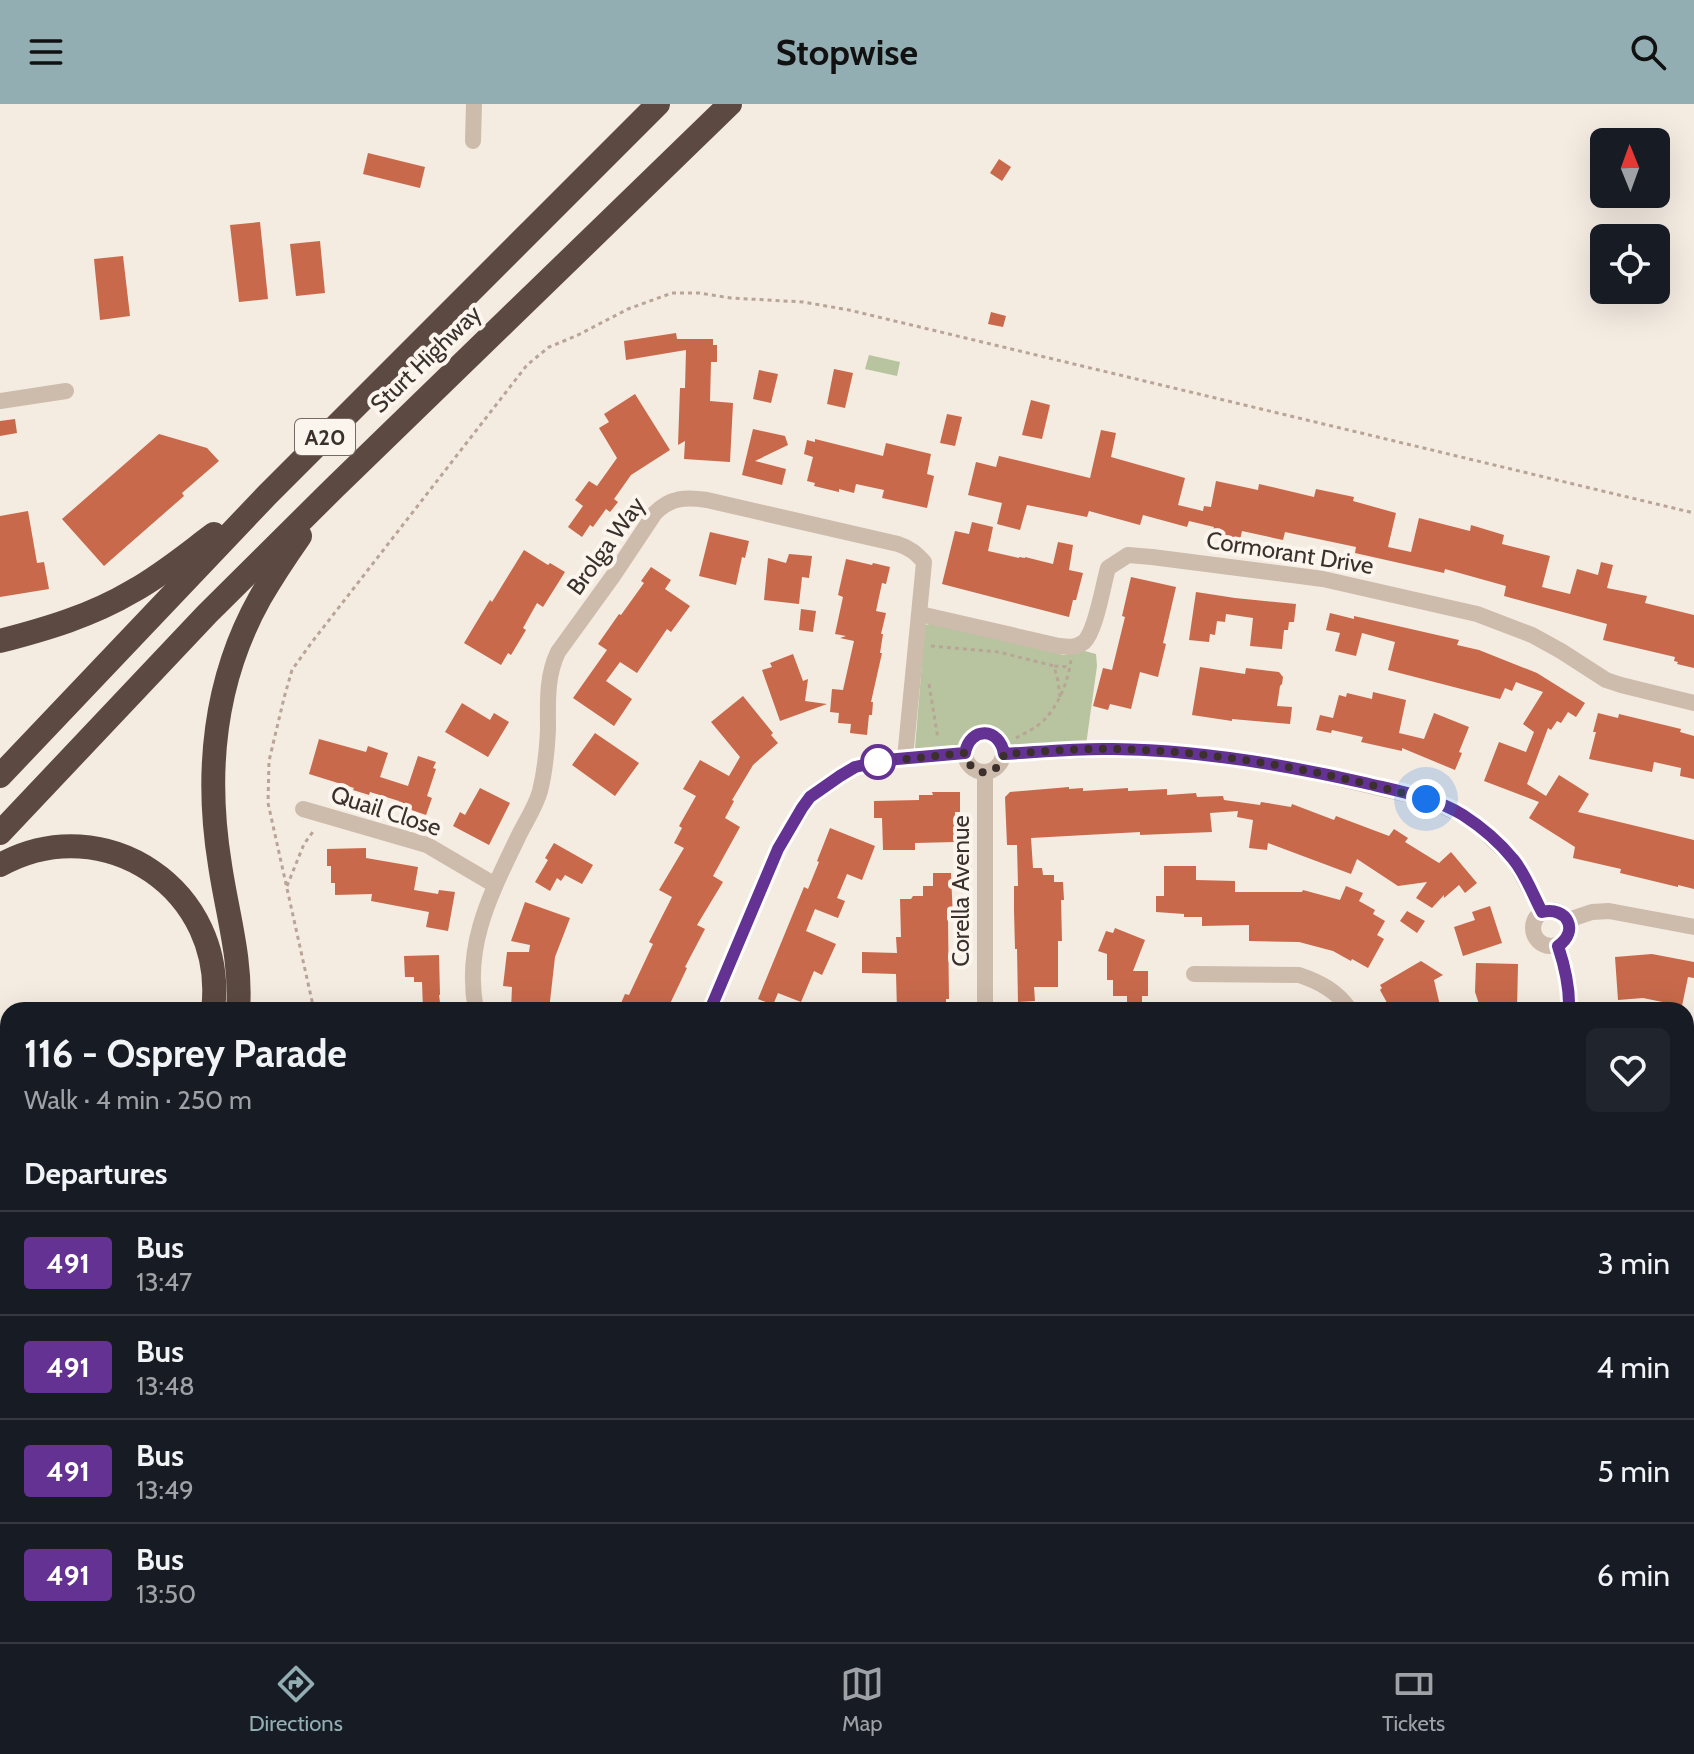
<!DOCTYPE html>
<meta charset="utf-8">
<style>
body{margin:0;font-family:Cabin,sans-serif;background:#20242c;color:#f1f3f6;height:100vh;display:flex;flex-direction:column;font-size:30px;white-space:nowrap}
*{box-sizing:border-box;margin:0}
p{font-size:26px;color:#9ea1a6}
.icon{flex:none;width:44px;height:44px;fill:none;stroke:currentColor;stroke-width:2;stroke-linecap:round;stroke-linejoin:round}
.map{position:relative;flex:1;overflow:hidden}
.side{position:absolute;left:0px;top:898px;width:1694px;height:640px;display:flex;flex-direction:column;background:#171b24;border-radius:24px 24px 0 0;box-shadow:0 8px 32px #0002}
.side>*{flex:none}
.badge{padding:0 16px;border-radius:6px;font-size:28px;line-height:52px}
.needle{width:52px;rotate:359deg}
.fabs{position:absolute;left:1590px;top:24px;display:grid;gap:16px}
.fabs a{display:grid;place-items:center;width:80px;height:80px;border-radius:12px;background:#171b24;box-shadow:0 8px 32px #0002;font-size:40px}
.you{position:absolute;width:40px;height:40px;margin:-20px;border:6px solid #fff;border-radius:50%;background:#1a73e8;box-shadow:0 0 0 12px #1a73e833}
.map>.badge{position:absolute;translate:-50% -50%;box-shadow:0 0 0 4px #fff}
h2{padding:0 24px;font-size:30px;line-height:72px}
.round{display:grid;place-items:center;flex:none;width:84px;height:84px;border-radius:12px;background:#20242c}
.head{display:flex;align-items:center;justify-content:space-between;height:136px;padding:0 24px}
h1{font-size:38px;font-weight:700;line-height:60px}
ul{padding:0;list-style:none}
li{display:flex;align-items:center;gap:24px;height:104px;padding:0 24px;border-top:2px solid #363941}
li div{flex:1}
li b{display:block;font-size:30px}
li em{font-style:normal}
li .badge{min-width:88px;font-weight:700;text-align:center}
header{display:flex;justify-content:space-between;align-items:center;height:104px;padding:0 24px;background:#92aeb2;color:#111;font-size:36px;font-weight:700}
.tab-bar{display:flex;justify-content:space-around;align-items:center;height:112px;border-top:2px solid #363941;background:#171b24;font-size:22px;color:#9ea1a6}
.tab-bar a{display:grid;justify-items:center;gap:4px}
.tab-bar .current{color:#92aeb2}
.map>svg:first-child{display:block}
.green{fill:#b8c4a0}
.building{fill:#c8694b}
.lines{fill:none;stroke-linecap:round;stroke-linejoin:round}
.path{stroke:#b9a596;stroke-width:3;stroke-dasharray:4 4;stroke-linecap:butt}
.lane{stroke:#cdbbac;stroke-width:8}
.street{stroke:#cdbbac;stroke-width:16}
.highway{stroke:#5c4a42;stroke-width:24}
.line-casing{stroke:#fff;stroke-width:18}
.line{stroke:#633293;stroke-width:12}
.walk{stroke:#3b302b;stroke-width:8;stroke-dasharray:0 14.4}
.stop-dot{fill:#fff;stroke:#633293;stroke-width:4}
.labels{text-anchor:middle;stroke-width:8;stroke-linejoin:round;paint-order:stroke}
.shield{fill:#fbf5ee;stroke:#756b66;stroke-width:2}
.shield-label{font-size:22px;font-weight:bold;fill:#3b302b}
.street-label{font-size:24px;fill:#3b302b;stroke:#fbf5ee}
</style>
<header><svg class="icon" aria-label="menu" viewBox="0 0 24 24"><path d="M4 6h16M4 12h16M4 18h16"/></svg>Stopwise<svg class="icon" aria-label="search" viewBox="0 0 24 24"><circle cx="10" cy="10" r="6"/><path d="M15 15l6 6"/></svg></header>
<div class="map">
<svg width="1694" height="1538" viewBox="0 0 1694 1538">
<rect width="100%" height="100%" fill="#f4ebe1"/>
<g class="green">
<polygon points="869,251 900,258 897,272 865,265"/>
<path d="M934 519 1064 551 1081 546 1096 550 1097 562 1086 641 1010 642C991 620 980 618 961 642L923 648 915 644 925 521Z"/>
<polygon points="1686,1042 1694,1043 1694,1249 1686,1248"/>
<polygon points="799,1530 837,1530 841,1538 802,1538"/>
</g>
<g class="building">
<polygon points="368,49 425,63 420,84 363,70"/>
<polygon points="999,55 1011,63 1002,77 990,69"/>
<polygon points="260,118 268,195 239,198 230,121"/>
<polygon points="320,137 325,189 296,192 290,140"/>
<polygon points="123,152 130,212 100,216 94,155"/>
<polygon points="991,208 1006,212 1003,223 988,220"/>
<polygon points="676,229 677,235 713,235 713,241 717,241 717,258 711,258 710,297 733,299 730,358 684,355 685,337 678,341 680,284 685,284 686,246 626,256 624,237"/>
<polygon points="834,265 853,269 845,304 827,300"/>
<polygon points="759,266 778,270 771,299 753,295"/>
<polygon points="635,290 670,346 631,371 614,395 618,398 610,408 606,405 593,423 590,421 582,433 568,423 583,402 575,396 589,377 597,382 617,354 599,324 609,318 604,310"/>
<polygon points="1031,296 1050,301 1042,335 1022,331"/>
<polygon points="947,310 962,313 955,342 940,339"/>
<polygon points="15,315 17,329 0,332 0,317"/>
<polygon points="753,325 785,332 788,341 755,357 786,365 782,381 742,371"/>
<polygon points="1101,326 1116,329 1111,353 1185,374 1178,401 1203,407 1204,402 1211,403 1216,377 1258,386 1259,380 1314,393 1316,385 1354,393 1353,397 1396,409 1388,443 1411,448 1419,414 1470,427 1471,421 1504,431 1502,440 1550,452 1542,483 1570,490 1577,465 1598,471 1601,458 1613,461 1607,484 1647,492 1645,499 1694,511 1694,564 1677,560 1678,558 1674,557 1675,553 1603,536 1607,520 1504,492 1506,482 1445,465 1444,469 1355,449 1356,443 1285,428 1283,436 1242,427 1240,436 1212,429 1214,423 1189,417 1187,423 1143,411 1140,421 1089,407 1087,413 1027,401 1020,426 997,420 1002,399 968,391 976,358 996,363 999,352 1090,374"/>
<polygon points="159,330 207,344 219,357 182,389 184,392 104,462 62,415"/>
<polygon points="815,335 883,352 886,339 931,350 927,370 934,372 927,404 882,394 884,386 856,380 854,389 839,385 839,388 814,382 815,379 807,377 813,353 804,350 807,336 815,338"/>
<polygon points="28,407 37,459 44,458 49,485 0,493 0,412"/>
<polygon points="972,418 993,423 988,447 1019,454 1019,453 1025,454 1025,453 1053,460 1058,438 1073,441 1069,466 1083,469 1076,496 1073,496 1069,513 942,480 955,427 969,430"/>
<polygon points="710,428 749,437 745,454 742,453 736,481 699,472"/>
<polygon points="524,446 548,461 550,459 565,468 543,503 537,499 523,524 526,526 511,551 508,549 501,561 464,539 490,496 492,498"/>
<polygon points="789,450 812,452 809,474 802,473 799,500 764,496 768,454 786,459"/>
<polygon points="846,455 872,461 873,459 890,463 886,480 882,479 876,507 886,509 881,530 883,530 880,549 882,549 871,598 873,598 872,611 869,611 867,631 850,629 851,620 838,619 839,609 830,608 832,585 843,586 854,537 840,534 846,532 835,530 843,493 838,491"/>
<polygon points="651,463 671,476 665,485 690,502 671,528 667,525 637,569 620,558 606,577 632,595 614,622 573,594 607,546 598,540 619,510 621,511 644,479 641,477"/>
<polygon points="1131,473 1176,483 1163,539 1166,540 1158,573 1140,568 1131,605 1110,600 1108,606 1093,602 1103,564 1112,566 1125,513 1122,512"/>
<polygon points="1196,488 1235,494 1296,500 1294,518 1289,518 1288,526 1284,526 1282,545 1250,542 1253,514 1226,510 1225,518 1217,517 1215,531 1210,530 1209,538 1189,536"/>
<polygon points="801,505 816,507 813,528 799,526"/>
<polygon points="1330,509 1354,515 1354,512 1459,536 1457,541 1479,546 1537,569 1585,599 1576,613 1568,608 1561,619 1557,617 1551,626 1548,624 1527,680 1546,692 1559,671 1589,690 1578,708 1694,736 1694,785 1678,781 1678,783 1620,769 1621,765 1573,754 1575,743 1529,714 1539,698 1484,677 1499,638 1526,648 1534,628 1523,620 1543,588 1516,578 1512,587 1505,584 1500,595 1388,566 1395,538 1362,529 1356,552 1335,547 1340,529 1326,526"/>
<polygon points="793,550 803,577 808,575 805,597 827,600 780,617 762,566 772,563 770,559"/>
<polygon points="1200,563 1245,570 1246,564 1279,568 1283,573 1282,580 1280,582 1277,602 1292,603 1290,620 1232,615 1232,617 1192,611"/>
<polygon points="1373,588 1406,596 1399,629 1424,635 1434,609 1469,623 1459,648 1462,649 1455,666 1402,644 1402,647 1361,638 1363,633 1332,626 1331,629 1316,626 1320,611 1333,614 1339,591 1346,593 1347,589 1372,595"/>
<polygon points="743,592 773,629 771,631 778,639 753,661 732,696 734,697 725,714 740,723 713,772 723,778 697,821 705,825 685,863 687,864 667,906 618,906 625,890 629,891 653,840 649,838 672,793 659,786 684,744 674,739 682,724 679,722 696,692 683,685 700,656 729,672 740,653 711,618"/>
<polygon points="462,599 490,616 494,609 509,618 488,653 445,628"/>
<polygon points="1598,609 1618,614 1619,610 1681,625 1680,628 1694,632 1694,675 1680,672 1681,664 1654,658 1652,668 1589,655 1596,628 1593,628"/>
<polygon points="595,629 639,659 615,692 572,661"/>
<polygon points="319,635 366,648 368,642 388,649 380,673 408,682 418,652 436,658 433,664 436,665 427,692 432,694 426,711 397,701 399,697 370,688 369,691 353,686 354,684 309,670"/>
<polygon points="1069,683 1069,685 1083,684 1083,687 1128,684 1128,687 1167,685 1167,691 1196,689 1197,693 1223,692 1224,696 1260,701 1261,698 1291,703 1292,700 1334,716 1336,712 1389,732 1394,725 1408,734 1405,738 1439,759 1451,748 1477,779 1465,789 1459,781 1444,794 1444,791 1432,804 1416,794 1427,778 1398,782 1357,755 1351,770 1268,739 1267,746 1249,744 1253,716 1237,713 1238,707 1210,709 1212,728 1140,731 1140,728 1031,734 1033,764 1042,764 1043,771 1054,771 1054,778 1063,778 1064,796 1061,796 1062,837 1058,837 1058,883 1034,883 1035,897 1018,898 1017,845 1015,845 1014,807 1014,782 1018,782 1017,741 1007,741 1005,693 1010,688"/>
<polygon points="480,684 510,699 489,741 453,722 460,708 465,711"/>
<polygon points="932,688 960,688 960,708 955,708 955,738 915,739 915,746 883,746 882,714 874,714 874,697 919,696 919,691 933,691"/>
<polygon points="830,724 875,742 862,776 847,770 837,794 845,797 838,814 815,805 806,827 836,840 822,871 814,867 801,898 778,889 773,901 758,895 804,783 808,785 819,758 817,757"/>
<polygon points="554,739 593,761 582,780 565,771 561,777 557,774 550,787 535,778 548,756 545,754"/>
<polygon points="366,744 366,754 418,763 414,786 438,790 439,786 455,788 448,827 426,823 429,808 371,797 372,790 335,791 335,779 331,779 331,762 327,762 327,745"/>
<polygon points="1164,762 1196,762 1196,776 1235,777 1235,788 1302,788 1303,786 1340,796 1346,782 1363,789 1359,797 1375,806 1373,810 1385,817 1377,831 1384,835 1368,864 1352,855 1351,857 1333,847 1299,838 1249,837 1249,821 1202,822 1202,813 1184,813 1184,810 1156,808 1156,792 1164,792"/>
<polygon points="933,769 951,769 953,816 948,816 949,895 946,895 946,906 897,906 896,870 862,869 862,848 897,849 896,833 901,833 900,795 911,795 913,792 923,792 923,782 933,782"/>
<polygon points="525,798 570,814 555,853 549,906 511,906 512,883 503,882 507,848 529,848 530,841 511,837"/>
<polygon points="1490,802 1502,839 1463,852 1454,823 1475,816 1472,808"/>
<polygon points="1407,807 1425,817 1417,829 1400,817"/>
<polygon points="1115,824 1145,836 1133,867 1148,867 1148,892 1142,892 1142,906 1127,906 1127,892 1113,892 1113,876 1107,876 1107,850 1098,847 1106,827 1113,829"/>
<polygon points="1652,850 1694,858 1694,874 1688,873 1682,902 1643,894 1618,896 1615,853"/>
<polygon points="439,851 440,891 439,891 441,906 423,906 422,878 414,878 414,873 405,873 404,852"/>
<polygon points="1421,857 1443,871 1434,876 1441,906 1391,906 1380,886 1382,884 1380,881"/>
<polygon points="1476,859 1518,860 1517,906 1481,906 1475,888"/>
</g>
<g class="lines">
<g class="path">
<polyline points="931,542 999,548 1054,562"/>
<polyline points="929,580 938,635"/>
<polyline points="1060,593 1058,577 1054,562 1070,563"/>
<path d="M1016 634C1025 629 1036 624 1044 616 1059 601 1068 577 1071 556"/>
<polyline points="287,782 304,740 315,725"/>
<polyline points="314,906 268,699 269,657 284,594 292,566 312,538 527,261 549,243 576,232 628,205 672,189 699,189 731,194 803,198 849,206 1694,409"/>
<polyline points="1686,1230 1694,1233"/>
<polyline points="0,1291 1,1277 8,1253"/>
<polyline points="0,1318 2,1346 1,1390"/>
</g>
<polyline class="lane" points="1686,1037 1694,1037"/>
<g class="street">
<polyline points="473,37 474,0"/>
<polyline points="0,297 66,287"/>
<path d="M920 510 1059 542C1068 543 1076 544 1084 538 1096 527 1103 481 1108 464L1128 451 1152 453 1323 475 1477 510 1532 531 1561 547 1606 576 1621 581 1694 599"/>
<circle cx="984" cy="649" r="19"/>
<polyline points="1004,650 1112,645 1186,649 1286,662 1426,695 1462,711 1479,723 1514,756 1542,808"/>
<polyline points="985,668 985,906"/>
<polyline points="303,705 427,741 495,781"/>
<circle cx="1551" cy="824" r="18"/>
<polyline points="1568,816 1592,808 1609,807 1694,823"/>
<path d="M1558 842C1565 863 1570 883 1569 906"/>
<path d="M1194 870 1299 871C1320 878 1337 887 1350 906"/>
<path d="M476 906C463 840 492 788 519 731 526 717 536 702 540 687 545 667 547 646 548 626 548 599 546 573 558 548L613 472 655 409C671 393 686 393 707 396L898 440C910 444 916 449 924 458L923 469 905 654"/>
<polyline points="710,906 778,745 810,693 840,672 855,663 886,656 965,649"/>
<polyline points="1686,1251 1694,1251"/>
<polyline points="0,1406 8,1408"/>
<polyline points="0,1422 8,1421"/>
<polyline points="1686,1498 1694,1498"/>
<polyline points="387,1530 398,1538"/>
<polyline points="994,1530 994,1538"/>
<polyline points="507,1538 513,1530"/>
<polyline points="701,1538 714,1530"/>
<polyline points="1548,1538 1548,1530"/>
</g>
<g class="highway">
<path d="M0 537C46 525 91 512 133 487 162 471 187 450 214 430"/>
<polyline points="0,672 267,391 658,0"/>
<polyline points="0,729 207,510 334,384 730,0"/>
<path d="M0 761C105 703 228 787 213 906"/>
<path d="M238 906C242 857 227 809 220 761 205 669 214 576 260 494 272 473 286 452 300 432"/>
<polyline points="0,1038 8,1037"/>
<polyline points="0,1072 8,1069"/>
</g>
</g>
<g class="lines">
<defs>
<path id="line" d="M710 906 778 745 802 704 810 693 840 672 855 663 886 656 965 649C970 622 1000 623 1004 650 1040 648 1077 644 1113 645 1198 646 1282 660 1365 679 1398 687 1434 693 1463 711 1480 722 1500 739 1513 755 1525 769 1533 791 1542 808 1567 802 1580 827 1558 842 1565 863 1570 883 1569 906"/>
</defs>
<use href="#line" class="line-casing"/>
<use href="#line" class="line"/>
<path class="walk" d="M878 658 965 649C970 674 998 675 1004 650 1040 648 1077 644 1114 645 1220 647 1323 667 1426 695"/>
</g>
<circle class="stop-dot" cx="878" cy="658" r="16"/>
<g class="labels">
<rect class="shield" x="295" y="315" width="60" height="36" rx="6"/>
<g class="shield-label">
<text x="325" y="341">A20</text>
</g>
<g class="street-label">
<text transform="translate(426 255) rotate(-44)" y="8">Sturt Highway</text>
<text transform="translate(606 442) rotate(-54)" y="8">Brolga Way</text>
<text transform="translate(1290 449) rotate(9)" y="8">Cormorant Drive</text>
<text transform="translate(386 707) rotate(18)" y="8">Quail Close</text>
<text transform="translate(961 787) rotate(-90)" y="8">Corella Avenue</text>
</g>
</g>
</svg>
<div class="fabs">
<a><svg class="needle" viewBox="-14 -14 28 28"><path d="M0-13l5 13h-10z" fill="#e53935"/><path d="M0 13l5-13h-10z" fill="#9ea1a6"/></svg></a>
<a><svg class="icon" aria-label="locate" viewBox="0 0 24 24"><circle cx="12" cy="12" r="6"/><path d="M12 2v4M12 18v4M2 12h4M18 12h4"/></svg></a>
</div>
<div class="you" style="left:1426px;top:695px"></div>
<section class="side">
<div class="head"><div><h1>116 - Osprey Parade</h1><p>Walk · 4 min · 250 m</p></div><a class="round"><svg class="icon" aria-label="heart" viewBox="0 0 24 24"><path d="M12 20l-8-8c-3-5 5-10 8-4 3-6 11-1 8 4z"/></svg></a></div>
<h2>Departures</h2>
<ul>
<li><span class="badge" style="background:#633293;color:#fff">491</span><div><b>Bus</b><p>13:47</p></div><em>3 min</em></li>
<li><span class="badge" style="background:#633293;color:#fff">491</span><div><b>Bus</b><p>13:48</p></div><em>4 min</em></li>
<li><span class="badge" style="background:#633293;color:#fff">491</span><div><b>Bus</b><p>13:49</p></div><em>5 min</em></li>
<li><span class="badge" style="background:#633293;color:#fff">491</span><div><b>Bus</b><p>13:50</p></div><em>6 min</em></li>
</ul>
</section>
</div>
<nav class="tab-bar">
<a class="current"><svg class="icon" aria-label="directions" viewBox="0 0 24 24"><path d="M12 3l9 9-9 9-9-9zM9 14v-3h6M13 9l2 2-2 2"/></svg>Directions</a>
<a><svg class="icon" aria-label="map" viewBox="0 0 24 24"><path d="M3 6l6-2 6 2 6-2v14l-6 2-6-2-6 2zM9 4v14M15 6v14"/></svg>Map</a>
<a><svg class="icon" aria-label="tickets" viewBox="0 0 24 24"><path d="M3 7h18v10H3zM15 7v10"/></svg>Tickets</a>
</nav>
